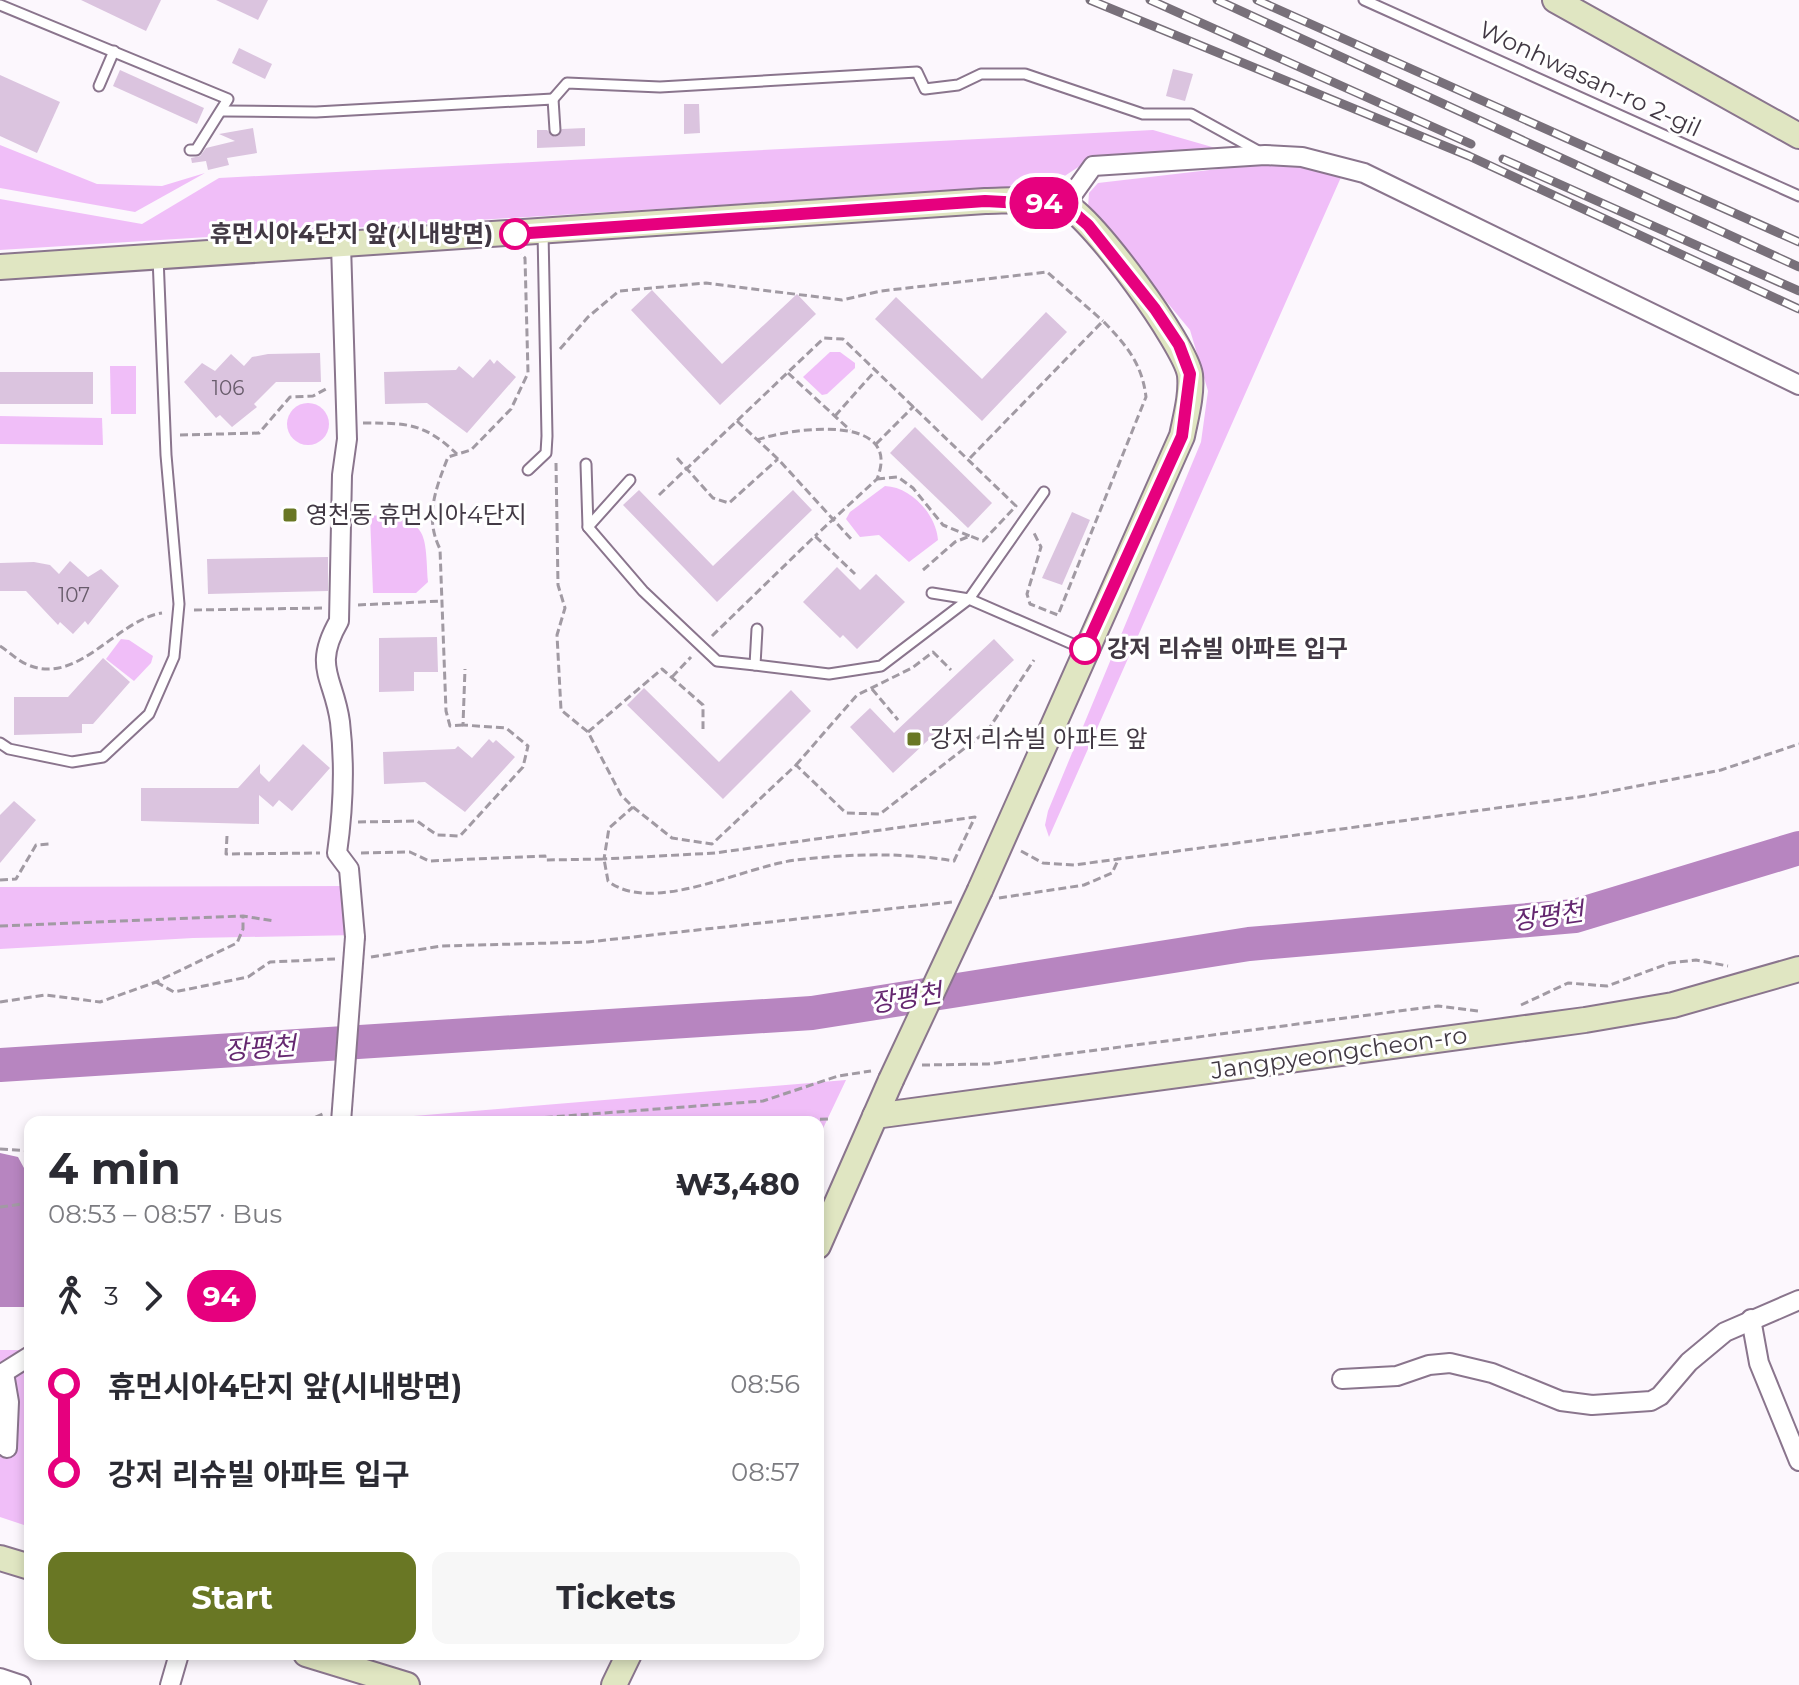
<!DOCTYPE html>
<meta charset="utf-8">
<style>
body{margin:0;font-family:Montserrat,"Noto Sans KR",sans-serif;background:#f7f7f7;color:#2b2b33;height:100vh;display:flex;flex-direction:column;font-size:30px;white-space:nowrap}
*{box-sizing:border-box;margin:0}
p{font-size:26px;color:#7c7c81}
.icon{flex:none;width:44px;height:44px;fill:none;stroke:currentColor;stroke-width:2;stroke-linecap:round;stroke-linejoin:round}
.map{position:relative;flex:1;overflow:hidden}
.side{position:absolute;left:24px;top:1116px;width:800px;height:544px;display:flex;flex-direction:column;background:#fff;border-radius:16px;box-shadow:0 4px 12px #0003}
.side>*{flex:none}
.badge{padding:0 16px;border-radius:26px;font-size:28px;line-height:52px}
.map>.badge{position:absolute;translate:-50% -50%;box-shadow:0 0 0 4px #fff}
.legs{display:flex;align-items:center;gap:12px;height:88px;padding:0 24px;font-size:26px}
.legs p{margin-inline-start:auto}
.summary{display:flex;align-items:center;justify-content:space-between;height:136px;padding:0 24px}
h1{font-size:44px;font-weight:700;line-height:60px}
.cta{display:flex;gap:16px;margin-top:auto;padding:16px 24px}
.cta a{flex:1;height:92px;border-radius:16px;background:#697724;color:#fff;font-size:32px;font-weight:700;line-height:92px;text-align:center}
.cta a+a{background:#f7f7f7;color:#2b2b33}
ul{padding:0 24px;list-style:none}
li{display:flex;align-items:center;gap:28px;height:88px;font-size:30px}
li i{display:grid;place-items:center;width:12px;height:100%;margin:0 10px;background:currentColor}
li i::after{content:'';width:20px;height:20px;margin:-10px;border:6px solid;border-radius:50%;background:#fff}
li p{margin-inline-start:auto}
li:first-child i{background:linear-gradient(#0000 50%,currentColor 0)}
li:last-child i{background:linear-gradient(currentColor 50%,#0000 0)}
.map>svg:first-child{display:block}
.green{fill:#f0bef8}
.water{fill:#b785c0}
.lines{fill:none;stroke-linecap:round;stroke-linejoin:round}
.stream{stroke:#b785c0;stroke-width:6}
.river{stroke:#b785c0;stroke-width:34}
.building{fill:#dbc4df}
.lane-casing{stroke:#8a758d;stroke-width:13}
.street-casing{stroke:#8a758d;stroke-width:22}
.secondary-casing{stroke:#8a758d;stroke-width:28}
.path{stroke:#a19aa3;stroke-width:3;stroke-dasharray:8 4;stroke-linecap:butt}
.lane{stroke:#fff;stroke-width:9}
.street{stroke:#fff;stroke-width:18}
.secondary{stroke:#e0e6c2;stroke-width:24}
.rail-casing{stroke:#78707a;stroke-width:9}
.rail{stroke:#fff;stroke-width:6;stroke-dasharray:18;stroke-linecap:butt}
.street-bridge-casing{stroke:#8a758d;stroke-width:22;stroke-linecap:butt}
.secondary-bridge-casing{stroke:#8a758d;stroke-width:28;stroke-linecap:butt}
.street-bridge{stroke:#fff;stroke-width:18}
.secondary-bridge{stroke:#e0e6c2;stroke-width:24}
.line-1-casing{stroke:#fff;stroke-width:18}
.line-1{stroke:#e6007e;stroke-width:12}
.stop-1-dot{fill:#fff;stroke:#e6007e;stroke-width:4}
.poi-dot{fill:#697724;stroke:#fff;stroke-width:3}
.labels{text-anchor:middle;stroke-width:6;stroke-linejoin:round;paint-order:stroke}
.number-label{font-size:20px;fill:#685c6b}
.street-label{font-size:24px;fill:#423944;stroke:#fff}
.stop-label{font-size:24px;font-weight:bold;fill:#423944;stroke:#fff;text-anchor:end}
.poi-label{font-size:24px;fill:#423944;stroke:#fff;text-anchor:start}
.water-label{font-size:26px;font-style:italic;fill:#652870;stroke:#fff}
</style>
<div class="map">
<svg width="1799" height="1685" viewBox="0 0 1799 1685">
<rect width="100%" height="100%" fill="#fcf7fd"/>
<g class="green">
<polygon points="1153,130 1219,149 1083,164 1060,179 1006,187 0,250 0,199 142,224 219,178"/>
<polygon points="0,145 97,184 162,186 205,173 135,212 0,188"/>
<polygon points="1288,161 1342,175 1049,837 1045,825 1048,811 1201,442 1208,391 1190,330 1088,207 1089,193 1098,183"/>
<polygon points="830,352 840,352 855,363 855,368 827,394 822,395 803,377"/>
<polygon points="110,366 136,366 136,414 111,414"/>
<circle cx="308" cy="424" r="21"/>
<polygon points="0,416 102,418 103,445 0,444"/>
<path d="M885 486C911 487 936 514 938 540L909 562 879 535 860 537 846 519 850 512Z"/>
<path d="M370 515C428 520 425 528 428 582L416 593H373Z"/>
<polygon points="121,639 129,640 153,656 151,663 134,681 106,659"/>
<polygon points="353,886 357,935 193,938 0,949 0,887"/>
<polygon points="846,1080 818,1139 818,1122 341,1122"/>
<polygon points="0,1350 30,1350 30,1527 0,1517"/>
</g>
<polygon class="water" points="0,1153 18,1157 24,1168 25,1307 0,1307"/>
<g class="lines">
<polyline class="stream" points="27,1276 30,1280"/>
<polyline class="river" points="0,1065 812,1013 1249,944 1575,916 1799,848"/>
</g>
<g class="building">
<polygon points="81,0 161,0 146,31"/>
<polygon points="216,0 268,0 258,20"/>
<polygon points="239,48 272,64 265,79 232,63"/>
<polygon points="1173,69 1193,74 1185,101 1166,96"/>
<polygon points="120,70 204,108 197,124 113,86"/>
<polygon points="0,75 60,102 37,153 0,136"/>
<polygon points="684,104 699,104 700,133 684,134"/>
<polygon points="253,128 257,153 227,158 229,165 208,170 206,161 192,163 191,158 200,156 206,148 235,141 219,134"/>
<polygon points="585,128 585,146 537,148 537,130 547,130 555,137 562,129"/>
<polygon points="652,290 722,364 797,294 816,314 720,405 631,310"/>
<polygon points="896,297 982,379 1046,312 1067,332 982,421 875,319"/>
<polygon points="320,353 321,382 276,382 254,404 257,407 232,427 220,415 216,418 184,382 202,363 215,371 231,354 244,366 252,357 268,354"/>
<polygon points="490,359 494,364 497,360 516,377 467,433 427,403 385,404 384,372 456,370 459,366 473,378"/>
<rect x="0" y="372" width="93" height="32"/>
<polygon points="915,427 992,503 968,528 890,453"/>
<polygon points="639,490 713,566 793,490 812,510 717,602 623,505"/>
<polygon points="1072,512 1090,520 1062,585 1042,578"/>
<polygon points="328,557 328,591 208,594 207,559"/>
<polygon points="70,561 88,577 101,569 119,586 88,625 85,621 73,634 60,622 58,625 26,591 0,591 0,563 34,562 50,565 59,574"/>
<polygon points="837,567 860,590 876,574 905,602 857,649 843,635 840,638 803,602"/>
<polygon points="437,637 438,672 414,672 414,691 379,692 379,638"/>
<polygon points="994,639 1014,660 893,773 850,727 870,708 894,733"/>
<polygon points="103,658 130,682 93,724 82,724 82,733 14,735 14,697 68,697"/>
<polygon points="644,688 719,762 791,690 811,711 723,799 627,705"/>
<polygon points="489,739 493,743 496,740 515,757 465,812 425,782 384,784 383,752 455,749 458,746 472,758"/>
<polygon points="303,744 330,768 292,811 279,800 273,807 259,795 259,824 141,821 141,788 238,788 260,764 260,773 269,782"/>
<polygon points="14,801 36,820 0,863 0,815"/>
</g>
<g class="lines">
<defs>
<g id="lane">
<polyline points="1364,0 1799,196"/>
<polyline points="0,5 228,99 196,150 190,150"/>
<polyline points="99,86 114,51"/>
<polyline points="553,99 567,83 660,87 917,72 925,89 958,85 981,74 1025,74 1143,114 1191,114 1260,152"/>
<polyline points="223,111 316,112 553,99 555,130"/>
<polyline points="586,464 588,527 643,591 717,661 755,665"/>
<polyline points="528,470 546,453 547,436 543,232"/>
<polyline points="1044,492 969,599 1084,649"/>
<polyline points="588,527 630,480"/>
<polyline points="932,593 969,599"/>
<polyline points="757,629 755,665 829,674 881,666 969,599"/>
<polyline points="0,743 9,749 72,762 103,757 149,714 174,657 179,604 166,455 158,257"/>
</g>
<g id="street">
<polyline points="1065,205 1093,166 1265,155 1302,157 1364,173 1799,385"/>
<path d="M341 245 347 439 342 475 339 621C312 668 334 677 340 722 345 765 343 811 337 853L349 869 355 937"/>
<polyline points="1751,1319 1759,1363 1799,1461"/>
<polyline points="4,1373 9,1402 7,1448"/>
<polyline points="0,1375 30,1356"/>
<polyline points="1342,1379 1397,1376 1429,1365 1450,1363 1492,1373 1561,1401 1592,1405 1651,1401 1660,1396 1689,1362 1725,1332 1799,1300"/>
<polyline points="0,1678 21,1685"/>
<polyline points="170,1685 179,1654"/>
</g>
<g id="secondary">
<polyline points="1555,0 1799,136"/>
<path d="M0 267 985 201C1005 201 1047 197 1065 205 1092 216 1186 346 1190 375 1192 395 1186 416 1182 436L980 890"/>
<polyline points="875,1116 1585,1020 1673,1005 1799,969"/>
<polyline points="818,1246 891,1080"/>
<polyline points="0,1558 30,1567"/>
<polyline points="306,1654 407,1685"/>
<polyline points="614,1685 629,1654"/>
</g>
</defs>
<use href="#lane" class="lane-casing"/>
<use href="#street" class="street-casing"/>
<use href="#secondary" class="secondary-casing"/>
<g class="path">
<polyline points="560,349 588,317 619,291 706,283 842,300 881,291 1047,272 1103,321"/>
<polyline points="788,373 850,430"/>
<polyline points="835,416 875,371"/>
<polyline points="737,421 778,459 852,540"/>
<path d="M363 423C408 423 424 423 457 454"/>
<polyline points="180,435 259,433 290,397 313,396 326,389"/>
<path d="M757 440C790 428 904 412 877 479L815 536"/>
<polyline points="876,444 914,406"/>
<polyline points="677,458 713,498 729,503 778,459"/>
<path d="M970 458 1103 321C1126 345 1142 363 1146 397L1058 615 1030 604 1027 594 1041 547 1034 533"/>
<polyline points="556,463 558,585 565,608 557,635 561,710 588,732 621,795 633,807 672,838 712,844 796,765 846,813 880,814 988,730 1034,660"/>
<polyline points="877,479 898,477 913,488 943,525 970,536"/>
<polyline points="659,495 824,338 843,339 1016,506 983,541 970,536 955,542 923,570"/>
<polyline points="358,605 442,601"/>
<polyline points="194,610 322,608"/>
<polyline points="712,636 815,536 855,574"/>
<path d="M0 646C8 651 17 660 26 664 77 688 116 620 162 613"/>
<polyline points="672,677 691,657"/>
<polyline points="872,689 898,720"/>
<path d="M463 725 450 726 446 711 440 549C424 517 436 488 448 457L471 450 511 409 528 373 525 258 521 254"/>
<polyline points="588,732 662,669 703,705 703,729"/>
<polyline points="796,765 857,695 912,668 933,652 951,670"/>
<polyline points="358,822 417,821 437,835 460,836 523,767 528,746 506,728 463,725 465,669"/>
<polyline points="227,836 226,854 320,853"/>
<polyline points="1021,851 1043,863 1074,865 1586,796 1721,770 1799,744"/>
<path d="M361 853 410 852 429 861 545 856V860L604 859 608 881C652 916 745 866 796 860 848 854 901 852 954 861L975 817 715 853 604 859 609 828 633 807"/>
<polyline points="0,880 16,879 36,845 50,844"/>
<polyline points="999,898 1084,885 1112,873 1119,858"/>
<polyline points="0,926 243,916 274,921"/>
<polyline points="371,957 442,946 588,942 952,902"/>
<polyline points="156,982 174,992 248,977 270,962 335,959"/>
<polyline points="0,1002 45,995 100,1002 156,982 237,943 243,929 243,916"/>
<polyline points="1521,1005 1568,983 1607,986 1670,963 1696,960 1728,966"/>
<polyline points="922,1065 988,1064 1438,1006 1478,1011"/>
<polyline points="359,1119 379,1122"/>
<polyline points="304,1122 323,1114"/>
<polyline points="485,1122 763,1101 838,1076 871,1071"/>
<polyline points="604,1122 691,1122"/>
<polyline points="748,1122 828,1119"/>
<polyline points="0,1149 30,1151"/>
<polyline points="0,1207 30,1203"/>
</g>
<use href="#lane" class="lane"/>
<use href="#street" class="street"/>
<use href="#secondary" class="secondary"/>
<defs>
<g id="rail">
<polyline points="1090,0 1469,156 1799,309"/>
<polyline points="1150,0 1471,144"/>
<polyline points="1217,0 1799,267"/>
<polyline points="1257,0 1799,242"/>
<polyline points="1503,159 1799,291"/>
</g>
</defs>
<use href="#rail" class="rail-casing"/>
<use href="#rail" class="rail"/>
<defs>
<polyline id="street-bridge" points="341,1122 355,937"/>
<polyline id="secondary-bridge" points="891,1080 980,890"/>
</defs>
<use href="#street-bridge" class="street-bridge-casing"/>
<use href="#secondary-bridge" class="secondary-bridge-casing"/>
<use href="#street-bridge" class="street-bridge"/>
<use href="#secondary-bridge" class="secondary-bridge"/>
</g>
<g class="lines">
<defs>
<polyline id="line-1" points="515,234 985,201 1065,205 1088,225 1155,309 1179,345 1190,374 1182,436 1085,649"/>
</defs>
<use href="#line-1" class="line-1-casing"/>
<use href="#line-1" class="line-1"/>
</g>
<g class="stop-1-dot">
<circle cx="515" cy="234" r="14"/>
<circle cx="1085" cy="649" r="14"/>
</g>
<g class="poi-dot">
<rect x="282" y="507" width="16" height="16" rx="4"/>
<rect x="906" y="731" width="16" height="16" rx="4"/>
</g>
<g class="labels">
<g class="number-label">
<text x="228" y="395">106</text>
<text x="74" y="602">107</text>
</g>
<g class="street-label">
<text transform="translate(1590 79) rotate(25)" y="8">Wonhwasan-ro 2-gil</text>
<text transform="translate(1339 1053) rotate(-8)" y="8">Jangpyeongcheon-ro</text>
</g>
<g class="stop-label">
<text x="493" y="242">휴먼시아4단지 앞(시내방면)</text>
<text x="1107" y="657" text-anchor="start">강저 리슈빌 아파트 입구</text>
</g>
<g class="poi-label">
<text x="306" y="523">영천동 휴먼시아4단지</text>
<text x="930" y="747">강저 리슈빌 아파트 앞</text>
</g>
<g class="water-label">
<text transform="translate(1548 916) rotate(-8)" y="9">장평천</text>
<text transform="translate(906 998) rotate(-9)" y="9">장평천</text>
<text transform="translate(260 1048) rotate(-4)" y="9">장평천</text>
</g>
</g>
</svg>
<b class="badge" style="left:1044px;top:203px;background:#e6007e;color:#fff">94</b>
<section class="side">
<div class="summary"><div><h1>4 min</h1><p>08:53 – 08:57 · Bus</p></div><b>₩3,480</b></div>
<div class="legs"><svg class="icon" aria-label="walk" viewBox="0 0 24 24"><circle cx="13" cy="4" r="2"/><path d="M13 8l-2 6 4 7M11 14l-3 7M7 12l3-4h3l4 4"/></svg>3<svg class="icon" aria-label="forward" viewBox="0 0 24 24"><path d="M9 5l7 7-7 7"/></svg><b class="badge" style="background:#e6007e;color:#fff">94</b></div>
<ul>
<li><i style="color:#e6007e"></i><b>휴먼시아4단지 앞(시내방면)</b><p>08:56</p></li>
<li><i style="color:#e6007e"></i><b>강저 리슈빌 아파트 입구</b><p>08:57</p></li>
</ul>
<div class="cta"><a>Start</a><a>Tickets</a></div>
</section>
</div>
